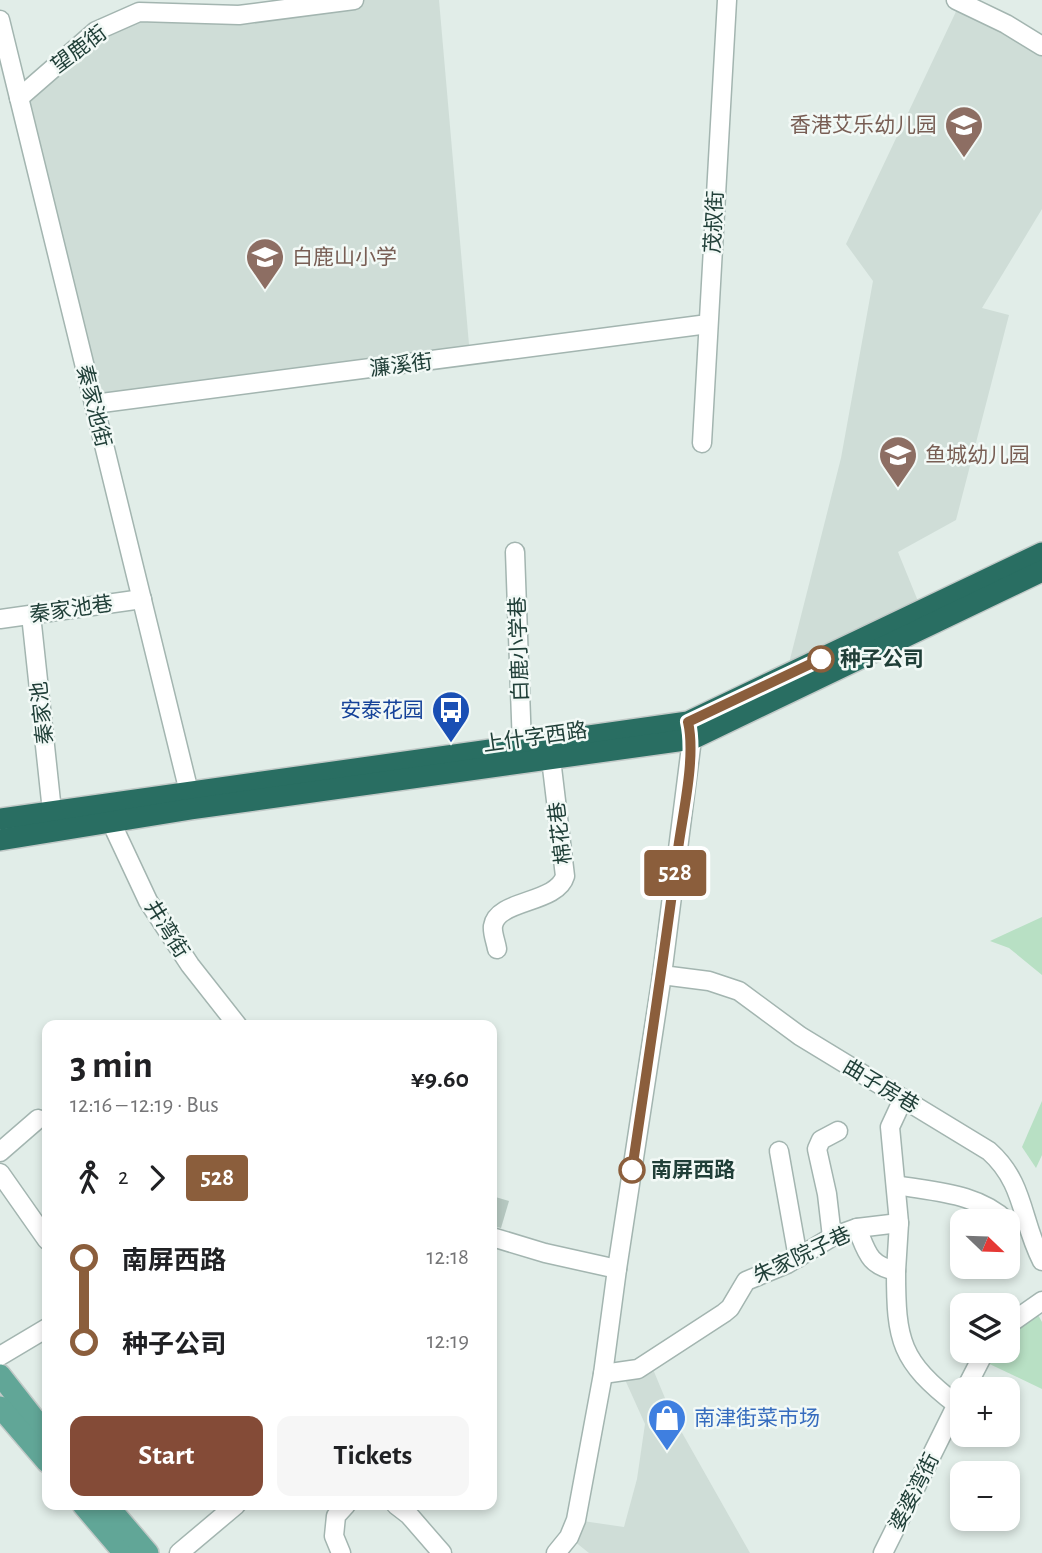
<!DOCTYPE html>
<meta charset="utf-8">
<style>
body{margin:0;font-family:"Alegreya Sans","Noto Sans SC",sans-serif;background:#f6f6f6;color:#202124;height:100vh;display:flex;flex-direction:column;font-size:26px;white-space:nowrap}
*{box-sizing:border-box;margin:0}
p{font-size:23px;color:#757577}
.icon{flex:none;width:38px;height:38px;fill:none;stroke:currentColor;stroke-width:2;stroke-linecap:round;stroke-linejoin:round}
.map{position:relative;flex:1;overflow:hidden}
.panel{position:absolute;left:42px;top:1020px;width:455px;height:490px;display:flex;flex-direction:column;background:#fff;border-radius:14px;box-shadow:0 4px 10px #0003}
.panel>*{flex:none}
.badge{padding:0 14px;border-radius:5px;font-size:24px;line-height:46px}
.needle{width:46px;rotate:113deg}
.buttons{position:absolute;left:950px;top:1209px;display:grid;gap:14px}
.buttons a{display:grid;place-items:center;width:70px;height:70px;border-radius:14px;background:#fff;box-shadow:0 4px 10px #0003;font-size:35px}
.map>.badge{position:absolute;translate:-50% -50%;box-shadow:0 0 0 4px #fff}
.legs{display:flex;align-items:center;gap:10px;height:77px;padding:0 28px;font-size:23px}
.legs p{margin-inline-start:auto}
.overview{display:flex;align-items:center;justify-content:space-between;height:119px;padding:0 28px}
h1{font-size:38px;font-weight:600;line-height:52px}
.button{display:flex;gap:14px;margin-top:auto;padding:14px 28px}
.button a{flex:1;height:80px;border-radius:14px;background:#844b37;color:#fff;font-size:28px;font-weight:600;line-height:80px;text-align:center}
.button a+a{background:#f6f6f6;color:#202124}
ul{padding:0 28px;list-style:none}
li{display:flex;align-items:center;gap:24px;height:84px;font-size:26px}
li i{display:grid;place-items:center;width:10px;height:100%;margin:0 9px;background:currentColor}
li i::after{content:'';width:18px;height:18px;margin:-9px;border:5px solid;border-radius:50%;background:#fff}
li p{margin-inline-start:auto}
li:first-child i{background:linear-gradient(#0000 50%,currentColor 0)}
li:last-child i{background:linear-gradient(currentColor 50%,#0000 0)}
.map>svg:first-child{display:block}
.built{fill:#cfddd7}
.green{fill:#b8e0c4}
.building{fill:#b6c8c1}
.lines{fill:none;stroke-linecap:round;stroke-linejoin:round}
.minor-casing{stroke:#a3b5b0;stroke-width:21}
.major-casing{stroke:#c1c9c7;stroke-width:24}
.highway-casing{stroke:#c1c9c7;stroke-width:24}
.minor{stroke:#fff;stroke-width:18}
.major{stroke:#61a697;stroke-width:21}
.highway{stroke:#296e62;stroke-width:21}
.line-1-casing{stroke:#fff;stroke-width:16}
.line-1{stroke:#8b5e3c;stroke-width:10}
.stop-1-dot{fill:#fff;stroke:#8b5e3c;stroke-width:3.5}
.labels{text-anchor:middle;stroke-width:5;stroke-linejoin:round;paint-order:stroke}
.street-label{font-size:21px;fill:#203f38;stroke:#f2f9f6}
.education-label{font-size:21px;fill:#785e54;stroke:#f2f9f6;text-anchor:start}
.stop-label{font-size:21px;font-weight:bold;fill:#203f38;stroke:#f2f9f6;text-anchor:start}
.transit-label{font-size:21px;fill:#164399;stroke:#f2f9f6;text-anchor:end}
.shop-label{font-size:21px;fill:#366cbe;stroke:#f2f9f6;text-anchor:start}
</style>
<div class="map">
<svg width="1042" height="1553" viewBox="0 0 1042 1553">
<rect width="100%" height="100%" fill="#e1ede8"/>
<g class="built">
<polygon points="354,0 439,0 470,356 94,404 19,98 96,31 139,12"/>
<polygon points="961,1 1042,46 1042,209 982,308 1009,315 956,520 898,552 922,611 786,675 841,458 873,281 846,244"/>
<polygon points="650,1362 672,1415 750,1553 589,1553 569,1537 576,1520 624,1527 637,1479 645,1424 622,1373"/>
</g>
<g class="green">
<polygon points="1042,917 1042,975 1009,948 990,941"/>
<polygon points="1042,1101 1042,1155 1036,1168 1022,1147"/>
<polygon points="1033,1306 1042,1322 1042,1389 979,1359 985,1351 1008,1351 1008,1325"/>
</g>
<polygon class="building" points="492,1196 509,1201 501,1228 492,1226"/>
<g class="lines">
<defs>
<g id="minor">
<polyline points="956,0 1006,24 1042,46"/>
<polyline points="0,20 189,792"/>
<polyline points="19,98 96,31 139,12 239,15 354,0"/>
<polyline points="94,404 708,324"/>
<polyline points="702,443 727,0"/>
<polyline points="515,552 522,746"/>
<polyline points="31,615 52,811"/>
<polyline points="0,619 142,599"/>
<polyline points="111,822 148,901 190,965 238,1026"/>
<path d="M497 949C496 942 492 933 493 926 497 899 557 904 565 876L551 759"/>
<path d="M662 975 709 981 739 991 800 1036 989 1151C1025 1183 1021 1221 1042 1261"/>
<polyline points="779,1151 798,1258"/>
<polyline points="0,1152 38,1119"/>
<polyline points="0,1173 47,1240"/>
<path d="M896 1185C935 1192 978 1193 1008 1222"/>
<polyline points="857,1228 899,1223"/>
<polyline points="492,1237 545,1253 617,1269"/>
<polyline points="832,1237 827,1194 817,1149 821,1140 838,1131"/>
<polyline points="896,1271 899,1223 890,1127 903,1099"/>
<polyline points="1008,1325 1042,1301"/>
<polyline points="0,1356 47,1328"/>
<path d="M603 1374 638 1369 724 1313 730 1308 746 1281 787 1264 832 1237 857 1228C867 1252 868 1265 896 1271 896 1341 900 1361 957 1405"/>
<polyline points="965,1390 985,1351"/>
<polyline points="396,1505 409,1515 442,1553"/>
<polyline points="179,1553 236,1505"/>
<polyline points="341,1553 334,1536 336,1516 346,1505"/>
<polyline points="556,1553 569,1537 576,1520 603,1374 617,1269 662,975 692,739 689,726"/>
<polyline points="883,1553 961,1396"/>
</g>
<g id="major">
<polyline points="0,1375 47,1435"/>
<polyline points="0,1407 47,1462"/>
<polyline points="83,1505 124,1553"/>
<polyline points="107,1505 148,1553"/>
</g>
<g id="highway">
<polyline points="0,819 688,722 1042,553"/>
<polyline points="0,840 191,809 692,739 1042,571"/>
</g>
</defs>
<use href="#minor" class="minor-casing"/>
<use href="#major" class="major-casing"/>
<use href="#highway" class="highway-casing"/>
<use href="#minor" class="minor"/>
<use href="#major" class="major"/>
<use href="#highway" class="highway"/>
</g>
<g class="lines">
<defs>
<path id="line-1" d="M632 1170C648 1063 664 956 678 849 683 812 696 757 688 722L821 659"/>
</defs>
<use href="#line-1" class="line-1-casing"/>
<use href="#line-1" class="line-1"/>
</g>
<defs>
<symbol id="school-pin" viewBox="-11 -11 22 30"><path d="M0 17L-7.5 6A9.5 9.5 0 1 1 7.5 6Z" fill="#8d6e63" stroke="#f2f9f6"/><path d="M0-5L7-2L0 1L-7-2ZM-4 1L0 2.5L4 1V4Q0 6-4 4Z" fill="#fff"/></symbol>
<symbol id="bus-pin" viewBox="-11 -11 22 30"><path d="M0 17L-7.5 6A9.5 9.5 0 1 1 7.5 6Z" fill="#1a4fb4" stroke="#f2f9f6"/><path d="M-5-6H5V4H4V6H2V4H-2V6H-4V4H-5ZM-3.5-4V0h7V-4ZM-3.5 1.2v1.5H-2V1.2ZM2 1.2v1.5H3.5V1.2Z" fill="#fff"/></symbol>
<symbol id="shop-pin" viewBox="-11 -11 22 30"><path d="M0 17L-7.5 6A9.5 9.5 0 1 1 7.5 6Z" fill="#3f7fe0" stroke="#f2f9f6"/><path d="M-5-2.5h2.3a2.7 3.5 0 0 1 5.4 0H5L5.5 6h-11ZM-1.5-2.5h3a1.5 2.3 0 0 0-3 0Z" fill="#fff"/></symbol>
</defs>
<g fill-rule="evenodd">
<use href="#school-pin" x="942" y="103" width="44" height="60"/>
<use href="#school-pin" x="243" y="235" width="44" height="60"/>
<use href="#school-pin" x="876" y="433" width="44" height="60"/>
<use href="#bus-pin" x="429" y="688" width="44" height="60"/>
<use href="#shop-pin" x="645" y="1396" width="44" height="60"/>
</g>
<g class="stop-1-dot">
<circle cx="821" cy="659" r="12"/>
<circle cx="632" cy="1170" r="12"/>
</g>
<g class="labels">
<g class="street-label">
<text transform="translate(79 49) rotate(-37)" y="7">望鹿街</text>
<text transform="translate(714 222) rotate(-87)" y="7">茂叔街</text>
<text transform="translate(401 365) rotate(-7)" y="7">濂溪街</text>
<text transform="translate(94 406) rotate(76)" y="7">秦家池街</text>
<text transform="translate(71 609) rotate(-8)" y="7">秦家池巷</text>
<text transform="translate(519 649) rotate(-92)" y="7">白鹿小学巷</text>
<text transform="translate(42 713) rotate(-96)" y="7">秦家池</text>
<text transform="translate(535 737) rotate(-8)" y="7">上什字西路</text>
<text transform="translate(560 833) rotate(-97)" y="7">棉花巷</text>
<text transform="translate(167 929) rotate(58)" y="7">井湾街</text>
<text transform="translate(881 1086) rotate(31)" y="7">曲子房巷</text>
<text transform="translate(802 1255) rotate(-25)" y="7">朱家院子巷</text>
<text transform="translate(914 1492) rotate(-63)" y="7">婆婆湾街</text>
</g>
<g class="education-label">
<text x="937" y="132" text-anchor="end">香港艾乐幼儿园</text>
<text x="292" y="264">白鹿山小学</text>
<text x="925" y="462">鱼城幼儿园</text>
</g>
<g class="stop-label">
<text x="840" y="666">种子公司</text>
<text x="651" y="1177">南屏西路</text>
</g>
<g class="transit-label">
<text x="424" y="717">安泰花园</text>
</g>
<g class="shop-label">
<text x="694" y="1425">南津街菜市场</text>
</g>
</g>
</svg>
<div class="buttons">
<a><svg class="needle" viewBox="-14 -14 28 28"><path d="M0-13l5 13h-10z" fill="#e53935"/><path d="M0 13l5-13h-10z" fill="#757577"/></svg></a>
<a><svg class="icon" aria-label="layers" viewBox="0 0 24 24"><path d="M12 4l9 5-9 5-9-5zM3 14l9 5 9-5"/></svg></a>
<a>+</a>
<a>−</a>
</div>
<b class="badge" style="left:675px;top:873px;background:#8b5e3c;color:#fff">528</b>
<section class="panel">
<div class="overview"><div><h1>3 min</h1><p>12:16 – 12:19 · Bus</p></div><b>¥9.60</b></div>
<div class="legs"><svg class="icon" aria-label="walk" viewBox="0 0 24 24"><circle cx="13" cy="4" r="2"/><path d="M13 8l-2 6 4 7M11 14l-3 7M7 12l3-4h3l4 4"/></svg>2<svg class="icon" aria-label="forward" viewBox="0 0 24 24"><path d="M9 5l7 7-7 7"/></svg><b class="badge" style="background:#8b5e3c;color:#fff">528</b></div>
<ul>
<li><i style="color:#8b5e3c"></i><b>南屏西路</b><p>12:18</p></li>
<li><i style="color:#8b5e3c"></i><b>种子公司</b><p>12:19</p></li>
</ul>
<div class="button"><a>Start</a><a>Tickets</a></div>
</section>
</div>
